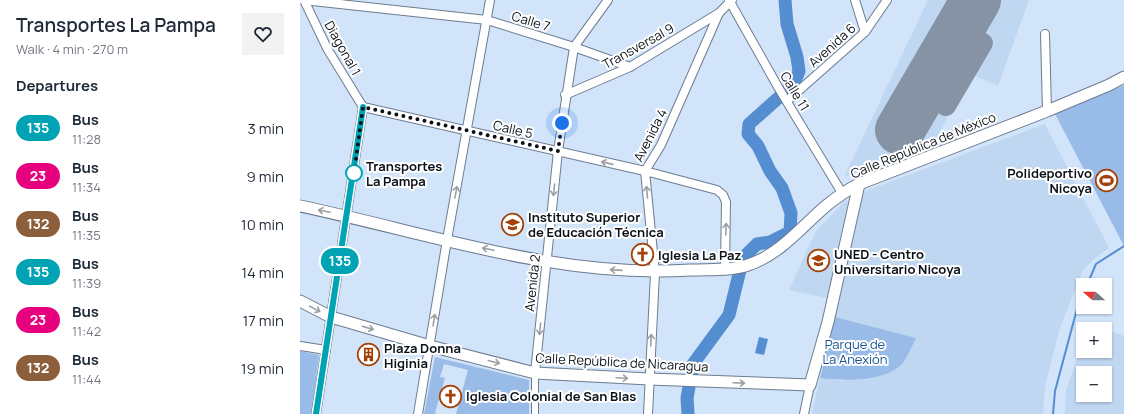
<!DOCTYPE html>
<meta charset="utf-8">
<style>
body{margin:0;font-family:Manrope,sans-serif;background:#f2f2f3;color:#1f2937;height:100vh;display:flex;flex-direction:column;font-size:15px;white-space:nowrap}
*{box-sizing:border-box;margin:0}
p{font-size:13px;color:#747a83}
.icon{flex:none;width:22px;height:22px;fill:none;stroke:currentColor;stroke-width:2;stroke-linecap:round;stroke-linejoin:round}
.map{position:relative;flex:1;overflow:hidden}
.drawer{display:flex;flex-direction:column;background:#fff;width:300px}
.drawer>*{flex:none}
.badge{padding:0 8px;border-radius:13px;font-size:14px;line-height:26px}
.needle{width:26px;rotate:290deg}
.tools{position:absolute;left:776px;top:278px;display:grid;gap:8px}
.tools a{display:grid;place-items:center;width:36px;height:36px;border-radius:0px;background:#fff;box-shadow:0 1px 3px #0004;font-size:20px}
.you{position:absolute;width:20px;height:20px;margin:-10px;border:3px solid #fff;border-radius:50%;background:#1a73e8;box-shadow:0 0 0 6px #1a73e833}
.map>.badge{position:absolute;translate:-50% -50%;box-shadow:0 0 0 2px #fff}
h2{padding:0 16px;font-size:15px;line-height:36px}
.round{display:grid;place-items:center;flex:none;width:42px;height:42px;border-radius:0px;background:#f2f2f3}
.headline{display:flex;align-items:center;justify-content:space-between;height:68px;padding:0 16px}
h1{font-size:19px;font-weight:600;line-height:30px}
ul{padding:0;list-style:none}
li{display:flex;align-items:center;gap:12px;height:48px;padding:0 16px}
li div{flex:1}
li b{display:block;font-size:15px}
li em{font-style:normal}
li .badge{min-width:44px;font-weight:700;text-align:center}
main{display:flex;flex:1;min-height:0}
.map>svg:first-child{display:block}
.built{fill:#c0d7f2;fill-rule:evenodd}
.green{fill:#98bbe7}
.water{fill:#548ed1}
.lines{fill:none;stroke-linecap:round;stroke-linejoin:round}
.stream{stroke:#548ed1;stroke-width:2}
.river{stroke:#548ed1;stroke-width:13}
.taxiway{stroke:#8693a4;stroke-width:20}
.runway{stroke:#8693a4;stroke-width:50}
.pedestrian-casing{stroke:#6c7c90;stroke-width:8}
.minor-casing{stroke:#6c7c90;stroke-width:10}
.secondary-casing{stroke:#6c7c90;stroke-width:13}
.pedestrian{stroke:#fff;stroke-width:6}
.minor{stroke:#fff;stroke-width:8}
.secondary{stroke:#fff;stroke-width:11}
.oneway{stroke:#9da0a3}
.line-casing{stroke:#fff;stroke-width:9}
.line{stroke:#00a3b4;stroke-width:6}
.walk{stroke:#0b1119;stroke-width:4;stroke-dasharray:0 7.2}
.stop-dot{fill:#fff;stroke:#00a3b4;stroke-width:2}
.labels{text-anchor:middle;stroke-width:4;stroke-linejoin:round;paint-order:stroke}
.street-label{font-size:13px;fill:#0b1119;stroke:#fff}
.stop-label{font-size:13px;font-weight:bold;fill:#0b1119;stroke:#fff;text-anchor:start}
.poi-label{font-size:13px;font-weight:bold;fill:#0b1119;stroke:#fff;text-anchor:start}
.park-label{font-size:13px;fill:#185291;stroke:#fff}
</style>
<main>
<section class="drawer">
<div class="headline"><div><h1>Transportes La Pampa</h1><p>Walk · 4 min · 270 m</p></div><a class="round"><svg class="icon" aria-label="heart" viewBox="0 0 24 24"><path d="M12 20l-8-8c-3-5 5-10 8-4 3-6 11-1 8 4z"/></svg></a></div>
<h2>Departures</h2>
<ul>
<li><span class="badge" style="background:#00a3b4;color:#fff">135</span><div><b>Bus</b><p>11:28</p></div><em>3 min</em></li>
<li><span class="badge" style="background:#e6007e;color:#fff">23</span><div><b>Bus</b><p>11:34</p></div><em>9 min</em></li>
<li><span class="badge" style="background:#8b5e3c;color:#fff">132</span><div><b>Bus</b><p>11:35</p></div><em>10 min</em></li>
<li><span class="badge" style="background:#00a3b4;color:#fff">135</span><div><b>Bus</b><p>11:39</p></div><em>14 min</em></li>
<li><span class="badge" style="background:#e6007e;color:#fff">23</span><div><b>Bus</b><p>11:42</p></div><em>17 min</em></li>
<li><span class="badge" style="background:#8b5e3c;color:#fff">132</span><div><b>Bus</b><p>11:44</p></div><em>19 min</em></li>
</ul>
</section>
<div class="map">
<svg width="824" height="414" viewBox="0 0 824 414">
<rect width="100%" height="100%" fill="#d2e4fa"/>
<g class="built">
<polygon points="628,0 729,0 698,86 671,74 632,146 544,177"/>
<polygon points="745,124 809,248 794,259 783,270 760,328 745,386 743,414 512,414 520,378 544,381 616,338 535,317 560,193"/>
<polygon points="545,201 548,201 527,298 489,290 516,231"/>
<path d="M805 329 824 336V414H765L766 390 783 341V351H805ZM783 373H805V395H783Z"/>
</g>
<g class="green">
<polygon points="824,85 824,246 755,114"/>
<path d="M535 317 616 338C612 346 607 358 601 365 583 382 543 381 520 378Z"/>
<polygon points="0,351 19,355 12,414 0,414"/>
<polygon points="135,357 229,380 229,414 156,414 168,370 144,364 140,377 145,378 135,413 137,414 124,414"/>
</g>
<polygon class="water" points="459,337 468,339 464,355 455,353"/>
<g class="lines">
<g class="stream">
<polyline points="787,285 796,264 824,246"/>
<polyline points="753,414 755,391 777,309 783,294"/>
</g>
<polyline class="river" points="388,414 387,398 393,364 429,315 443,258 457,244 470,242 490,232 491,213 482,188 470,171 458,146 448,134 449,124 494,84 499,71 497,57 487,24 485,0"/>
<polyline class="taxiway" points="623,91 646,106 683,43 658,30"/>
<polyline class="runway" points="600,130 676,0"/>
<defs>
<polyline id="pedestrian" points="235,414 235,373"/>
<g id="minor">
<polyline points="3,0 187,20 274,47 330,67"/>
<polyline points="4,0 28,50 63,107"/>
<polyline points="429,0 478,87 542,193"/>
<polyline points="555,0 565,32"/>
<polyline points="745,34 747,111"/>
<polyline points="265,95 330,67 419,13"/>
<polyline points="487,101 565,32 587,0"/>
<polyline points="63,107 345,171 417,190 423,195 426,202 425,268"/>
<polyline points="0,346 26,350"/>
<polyline points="235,373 258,151 274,47 308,0"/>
<polyline points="16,414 63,107"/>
<polyline points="118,414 147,240 190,0"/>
<polyline points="348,414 355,273 345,171 361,145 419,13 432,0"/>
<polyline points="504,414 510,385"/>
</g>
<g id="secondary">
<path d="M0 206C129 233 258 279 391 270 410 269 431 271 448 265 481 254 501 227 527 205 537 197 547 190 559 184L747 111 809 85 824 77"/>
<polyline points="0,301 31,317 130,346 235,373 349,379 510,385 528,322 559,184"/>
</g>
</defs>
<use href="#pedestrian" class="pedestrian-casing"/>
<use href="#minor" class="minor-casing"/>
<use href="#secondary" class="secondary-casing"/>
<use href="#pedestrian" class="pedestrian"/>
<use href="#minor" class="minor"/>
<use href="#secondary" class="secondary"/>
</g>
<defs><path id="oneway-shaft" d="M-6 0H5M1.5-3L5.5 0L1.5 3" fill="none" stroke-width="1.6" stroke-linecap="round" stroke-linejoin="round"/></defs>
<g class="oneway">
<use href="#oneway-shaft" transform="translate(307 163) rotate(-167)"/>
<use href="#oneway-shaft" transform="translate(254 190) rotate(96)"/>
<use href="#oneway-shaft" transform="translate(156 192) rotate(-79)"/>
<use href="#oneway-shaft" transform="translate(347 192) rotate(-95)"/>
<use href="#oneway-shaft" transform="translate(24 211) rotate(-168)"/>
<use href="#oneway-shaft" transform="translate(426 229) rotate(-88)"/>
<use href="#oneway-shaft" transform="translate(188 249) rotate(-168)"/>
<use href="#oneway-shaft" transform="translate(316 270) rotate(-176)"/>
<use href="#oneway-shaft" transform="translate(15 309) rotate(28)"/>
<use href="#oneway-shaft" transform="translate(134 320) rotate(-81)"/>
<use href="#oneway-shaft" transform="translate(68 328) rotate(16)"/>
<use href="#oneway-shaft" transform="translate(240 329) rotate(96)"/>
<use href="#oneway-shaft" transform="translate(351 340) rotate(-87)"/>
<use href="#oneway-shaft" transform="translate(194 362) rotate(14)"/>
<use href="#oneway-shaft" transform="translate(322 378) rotate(3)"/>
<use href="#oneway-shaft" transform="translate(439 383) rotate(2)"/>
</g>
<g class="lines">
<defs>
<polyline id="line" points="16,414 63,107"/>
</defs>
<use href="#line" class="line-casing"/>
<use href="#line" class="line"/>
<polyline class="walk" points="54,173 63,107 258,151 262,123"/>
</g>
<defs>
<symbol id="stadium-ring" viewBox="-11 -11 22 22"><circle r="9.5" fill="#fff" stroke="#a44108" stroke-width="1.5"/><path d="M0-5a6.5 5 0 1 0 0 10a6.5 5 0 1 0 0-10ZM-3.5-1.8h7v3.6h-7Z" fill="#a44108"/></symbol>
<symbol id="university-ring" viewBox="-11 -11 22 22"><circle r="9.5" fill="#fff" stroke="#a44108" stroke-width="1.5"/><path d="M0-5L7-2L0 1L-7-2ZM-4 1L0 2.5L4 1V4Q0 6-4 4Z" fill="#a44108"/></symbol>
<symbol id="church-ring" viewBox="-11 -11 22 22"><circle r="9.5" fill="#fff" stroke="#a44108" stroke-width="1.5"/><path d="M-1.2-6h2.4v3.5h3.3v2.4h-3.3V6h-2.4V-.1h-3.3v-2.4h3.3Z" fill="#a44108"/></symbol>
<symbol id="building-ring" viewBox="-11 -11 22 22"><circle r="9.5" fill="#fff" stroke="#a44108" stroke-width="1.5"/><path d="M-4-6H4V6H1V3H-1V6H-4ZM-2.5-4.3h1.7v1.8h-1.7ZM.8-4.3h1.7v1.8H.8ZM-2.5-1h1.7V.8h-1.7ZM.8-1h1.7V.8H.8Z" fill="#a44108"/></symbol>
</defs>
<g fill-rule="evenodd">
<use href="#stadium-ring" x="794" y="168" width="25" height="25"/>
<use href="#university-ring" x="200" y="212" width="25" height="25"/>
<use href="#church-ring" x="330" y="242" width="25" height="25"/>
<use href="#university-ring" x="506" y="248" width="25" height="25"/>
<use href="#building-ring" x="56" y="342" width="25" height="25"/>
<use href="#church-ring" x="138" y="384" width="25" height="25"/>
</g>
<circle class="stop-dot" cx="54" cy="173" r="8"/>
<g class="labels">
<g class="street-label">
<text transform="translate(231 21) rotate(17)" y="5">Calle 7</text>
<text transform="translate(532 45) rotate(-42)" y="5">Avenida 6</text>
<text transform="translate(338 46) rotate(-29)" y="5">Transversal 9</text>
<text transform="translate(43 48) rotate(61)" y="5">Diagonal 1</text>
<text transform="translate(495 91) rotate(59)" y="5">Calle 11</text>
<text transform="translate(213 129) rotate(13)" y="5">Calle 5</text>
<text transform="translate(350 135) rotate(-63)" y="5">Avenida 4</text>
<text transform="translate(623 145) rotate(-22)" y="5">Calle República de México</text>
<text transform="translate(232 283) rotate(-84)" y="5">Avenida 2</text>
<text transform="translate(322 362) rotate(3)" y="5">Calle República de Nicaragua</text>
</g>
<g class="stop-label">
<text x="66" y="171">Transportes<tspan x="66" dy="15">La Pampa</tspan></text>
</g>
<g class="poi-label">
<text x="792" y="178" text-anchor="end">Polideportivo<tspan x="792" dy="15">Nicoya</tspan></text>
<text x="228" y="222">Instituto Superior<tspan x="228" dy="15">de Educación Técnica</tspan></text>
<text x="534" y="259">UNED - Centro<tspan x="534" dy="15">Universitario Nicoya</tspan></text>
<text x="358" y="260">Iglesia La Paz</text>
<text x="84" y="353">Plaza Donna<tspan x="84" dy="15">Higinia</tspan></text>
<text x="166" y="401">Iglesia Colonial de San Blas</text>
</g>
<g class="park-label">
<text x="555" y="349">Parque de<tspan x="555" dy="15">La Anexión</tspan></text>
</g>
</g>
</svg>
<div class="tools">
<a><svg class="needle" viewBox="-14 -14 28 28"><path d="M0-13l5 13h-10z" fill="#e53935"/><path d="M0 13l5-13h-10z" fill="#747a83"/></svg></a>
<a>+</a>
<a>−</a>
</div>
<div class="you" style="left:262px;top:123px"></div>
<b class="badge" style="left:40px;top:261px;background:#00a3b4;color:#fff">135</b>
</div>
</main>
